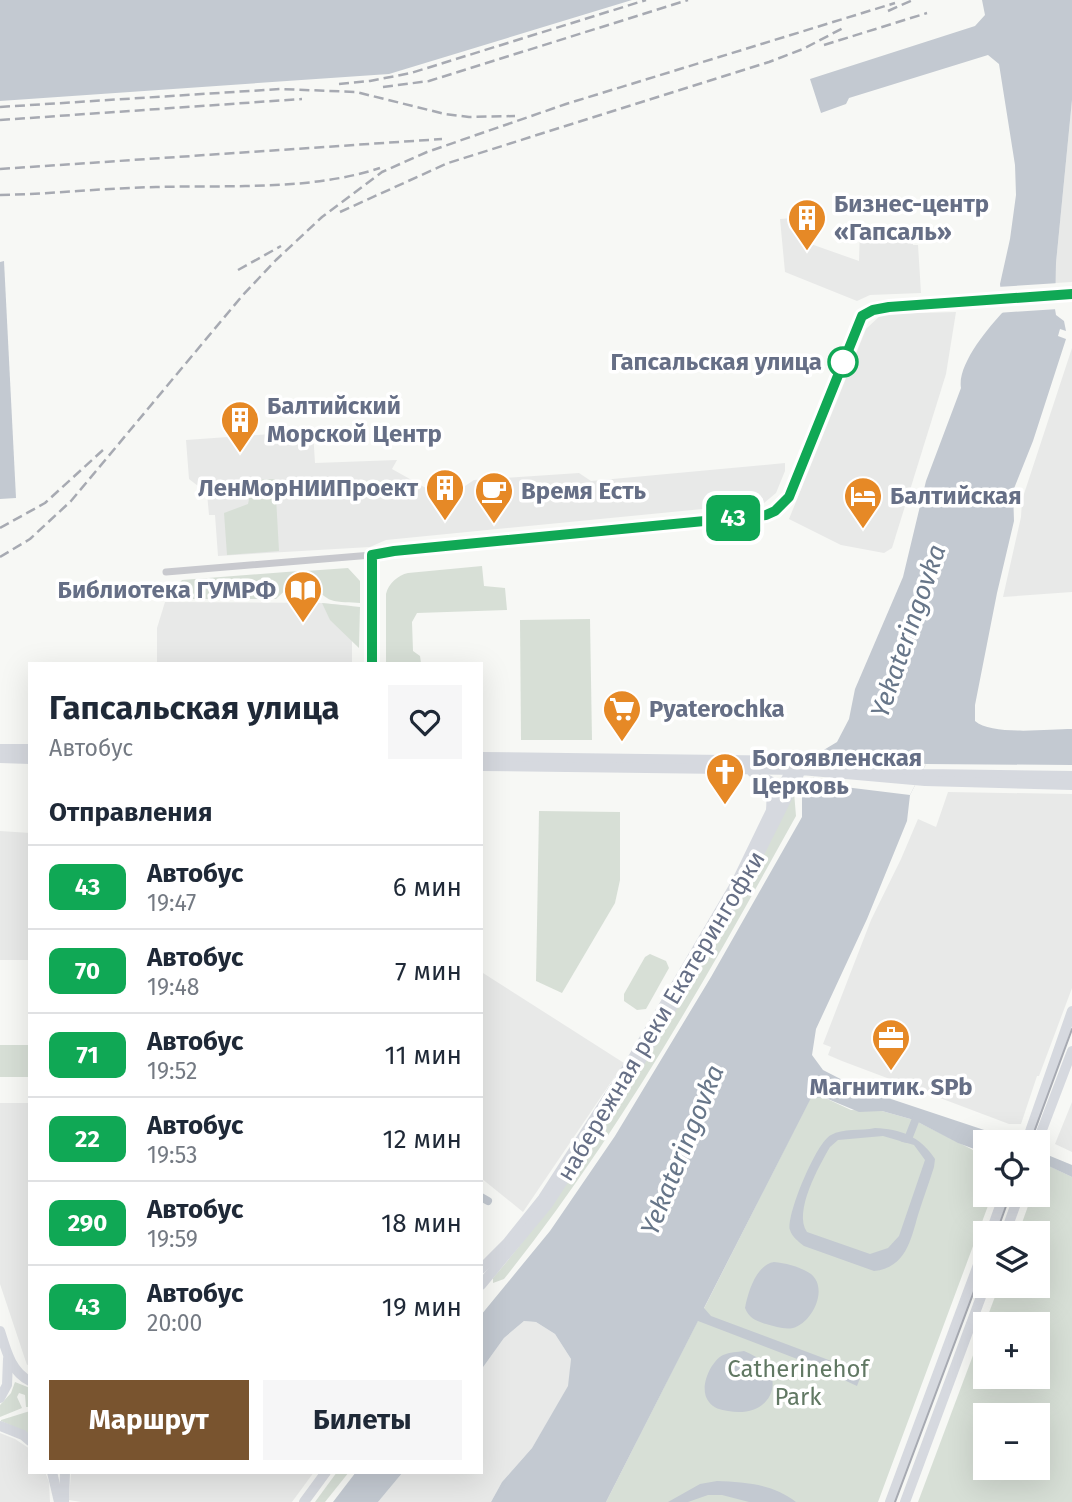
<!DOCTYPE html>
<html lang="ru">
<meta charset="utf-8">
<style>
body{margin:0;font-family:"Fira Sans",sans-serif;background:#f6f6f7;color:#1f2937;height:100vh;display:flex;flex-direction:column;font-size:26px;white-space:nowrap}
*{box-sizing:border-box;margin:0}
p{font-size:23px;color:#747a83}
.icon{flex:none;width:38px;height:38px;fill:none;stroke:currentColor;stroke-width:2;stroke-linecap:round;stroke-linejoin:round}
.map{position:relative;flex:1;overflow:hidden}
.drawer{position:absolute;left:28px;top:662px;width:455px;height:812px;display:flex;flex-direction:column;background:#fff;border-radius:0px;box-shadow:0 7px 28px #0002}
.drawer>*{flex:none}
.badge{padding:0 14px;border-radius:10px;font-size:24px;line-height:46px}
.controls{position:absolute;left:973px;top:1130px;display:grid;gap:14px}
.controls a{display:grid;place-items:center;width:77px;height:77px;border-radius:0px;background:#fff;box-shadow:0 7px 28px #0002;font-size:35px}
.map>.badge{position:absolute;translate:-50% -50%;box-shadow:0 0 0 4px #fff}
h2{padding:0 21px;font-size:26px;line-height:63px}
.round{display:grid;place-items:center;flex:none;width:74px;height:74px;border-radius:0px;background:#f6f6f7}
.head{display:flex;align-items:center;justify-content:space-between;height:119px;padding:0 21px}
h1{font-size:33px;font-weight:700;line-height:52px}
.action{display:flex;gap:14px;margin-top:auto;padding:14px 21px}
.action a{flex:1;height:80px;border-radius:0px;background:#79542f;color:#fff;font-size:28px;font-weight:700;line-height:80px;text-align:center}
.action a+a{background:#f6f6f7;color:#1f2937}
ul{padding:0;list-style:none}
li{display:flex;align-items:center;gap:21px;height:84px;padding:0 21px;border-top:2px solid #e0e1e3}
li div{flex:1}
li b{display:block;font-size:26px}
li em{font-style:normal}
li .badge{min-width:77px;font-weight:700;text-align:center}
.map>svg:first-child{display:block}
.built{fill:#e8e9e8}
.green{fill:#d7dfd6;fill-rule:evenodd}
.water{fill:#c3c9d1;fill-rule:evenodd}
.pier{fill:#f7f8f5}
.lines{fill:none;stroke-linecap:round;stroke-linejoin:round}
.canal{stroke:#c3c9d1;stroke-width:8}
.street{stroke:#c8c9ce;stroke-width:7}
.secondary{stroke:#d6d9df;stroke-width:10}
.primary{stroke:#d6d9df;stroke-width:10}
.tram{stroke:#a7aab2;stroke-width:2}
.rail{stroke:#a7aab2;stroke-width:2.5;stroke-dasharray:10 5;stroke-linecap:butt}
.line-casing{stroke:#fff;stroke-width:16}
.line{stroke:#10a855;stroke-width:10}
.stop-dot{fill:#fff;stroke:#10a855;stroke-width:3.5}
.labels{text-anchor:middle;stroke-width:7;stroke-linejoin:round;paint-order:stroke}
.poi-label{font-size:24px;font-weight:bold;fill:#666f86;stroke:#fff;text-anchor:start}
.stop-label{font-size:24px;font-weight:bold;fill:#666f86;stroke:#fff;text-anchor:end}
.street-label{font-size:24px;fill:#666f86;stroke:#fff}
.park-label{font-size:24px;fill:#617863;stroke:#fff}
.water-label{font-size:26px;font-style:italic;fill:#677689;stroke:#fff}
</style>
<div class="map">
<svg width="1072" height="1502" viewBox="0 0 1072 1502">
<rect width="100%" height="100%" fill="#f7f8f5"/>
<g class="built">
<polygon points="1072,100 1072,282 1055,283 1056,263"/>
<polygon points="805,217 808,243 859,261 860,228 913,232 913,245 918,245 921,293 870,295 857,301 785,272 780,219"/>
<polygon points="956,312 946,374 892,548 884,553 841,545 789,519 866,329 882,314"/>
<polygon points="1072,348 1072,592 1003,597 1021,517 1022,500"/>
<polygon points="313,431 315,463 397,460 392,469 451,502 456,492 474,480 579,473 591,481 785,463 785,471 776,493 764,503 386,540 370,547 218,556 215,515 209,515 207,493 189,479 186,440"/>
<polygon points="165,602 322,603 352,606 352,663 157,663 157,628"/>
<polygon points="948,792 1072,794 1072,988 1039,1076 1037,1076 1021,1124 1009,1124 842,1061 828,1055 831,1047 823,1044 871,920 901,859 918,819 936,827"/>
<polygon points="0,831 30,833 30,960 0,960"/>
<polygon points="483,973 624,1063 523,1212 481,1178 481,974"/>
<polygon points="1072,1102 1072,1152 1055,1144"/>
<polygon points="0,1103 30,1103 30,1364 27,1365 0,1284"/>
<polygon points="524,1321 536,1322 555,1334 571,1359 569,1386 532,1448 502,1482 491,1502 378,1502 403,1472 481,1472 481,1370 504,1338"/>
<polygon points="0,1433 15,1439 30,1449 30,1472 45,1472 49,1482 50,1502 0,1502"/>
<polygon points="71,1472 314,1472 292,1502 81,1502 69,1500"/>
</g>
<g class="green">
<polygon points="275,479 279,551 227,555 224,513 248,504 253,480"/>
<path d="M482 566 484 586 505 588 507 610 417 613 412 622 413 651 420 656 421 663H386V594C388 584 398 575 408 573Z"/>
<path d="M348 568 360 581V603C351 602 339 603 331 600 321 596 308 581 306 571Z"/>
<polygon points="299,571 296,580 276,599 174,599 174,590 182,580"/>
<polygon points="322,603 360,607 359,648 330,620"/>
<polygon points="590,619 592,740 521,740 520,620"/>
<path d="M794 792 796 816C708 975 618 1137 504 1279L493 1283V1278C617 1133 702 959 794 792Z"/>
<polygon points="539,811 620,812 620,880 615,903 562,993 536,981"/>
<polygon points="650,954 666,961 669,968 646,1009 637,1010 624,1001 624,994 645,957"/>
<rect x="0" y="1045" width="30" height="32"/>
<polygon points="811,1097 823,1097 851,1110 882,1111 914,1120 977,1152 985,1153 985,1195 992,1195 878,1502 606,1502"/>
<path d="M1043 1163 1072 1177V1502H918L999 1286H1038V1234H1018L1032 1195H1038V1178ZM985 1325H1038V1377H985ZM985 1416H1038V1468H985Z"/>
<polygon points="15,1382 30,1388 30,1407 26,1407 25,1395 19,1393 17,1397 22,1408 0,1417 0,1405 11,1393"/>
<polygon points="30,1411 30,1434 1,1421 1,1420"/>
<polygon points="337,1472 349,1472 325,1502 315,1502"/>
</g>
<g class="water">
<polygon points="0,0 632,0 389,74 0,101"/>
<path d="M982 0H1072V100L1056 263 1055 309 1056 315 1064 321 1066 331 1060 329 1058 336 1066 339 1033 441 1013 491 1014 521 997 593 975 705V721C992 736 1049 729 1072 729V765L926 764 910 795 907 821 867 919 816 1029 812 1055 823 1070 858 1088 1023 1143H985V1153L958 1143 914 1120 882 1111 859 1112 823 1097 811 1098 704 1308 711 1316 842 1365 863 1370 857 1386 844 1380 839 1375 698 1321 606 1502H491L502 1482 532 1448 568 1386 571 1359 555 1334 536 1322 524 1321 504 1338 481 1370V1315L550 1231 615 1136 711 977 802 817V795L812 783 822 751 837 742 849 719 855 689 903 577 926 481 961 388C957 365 988 328 1003 312L1000 284 1010 239 1016 195 1015 165 999 64 988 55 849 98 846 104 821 113 810 79 975 26 985 15Z"/>
<polygon points="4,261 16,498 0,499 0,262"/>
<path d="M875 1128C900 1129 920 1136 935 1159L934 1167C929 1183 923 1199 918 1215 911 1239 906 1268 874 1271L804 1246C798 1241 792 1237 790 1230 786 1215 817 1141 831 1135 843 1128 861 1131 875 1128ZM883 1136 914 1145 925 1160 899 1236 888 1248 870 1254 807 1232C793 1212 819 1166 830 1147L838 1140Z"/>
<polygon points="1038,1151 1072,1165 1072,1177 1038,1161"/>
<path d="M774 1262C786 1263 801 1267 811 1274 829 1289 812 1323 793 1328 784 1330 775 1326 766 1324 756 1321 749 1318 745 1308 748 1292 756 1265 774 1262Z"/>
<path d="M744 1351C792 1369 775 1420 728 1411 721 1410 713 1408 709 1402 698 1389 710 1362 723 1355 730 1352 737 1352 744 1351Z"/>
<polygon points="356,1472 403,1472 378,1502 333,1502"/>
<path d="M717 1481C745 1482 773 1484 796 1502H749L722 1495H708L688 1502H668L700 1484Z"/>
</g>
<g class="pier">
<polygon points="1059,283 1058,309 997,313 999,311 997,287"/>
<polygon points="822,751 926,764 910,795 812,783"/>
</g>
<g class="lines">
<g class="canal">
<polyline points="903,1138 908,1139 917,1116"/>
<polyline points="481,1197 488,1201"/>
</g>
<polyline class="street" points="166,572 372,555"/>
<g class="secondary">
<polyline points="372,663 372,555 394,551 766,515 775,511 789,497 862,316 873,310 889,307 1072,294"/>
<polyline points="0,749 30,749"/>
<polyline points="481,757 795,761"/>
<polyline points="0,758 30,759"/>
<polyline points="481,766 798,770"/>
<polyline points="752,772 770,781 772,789 771,811"/>
<polyline points="1026,1143 1072,1011"/>
<polyline points="1037,1143 1072,1051"/>
<polyline points="990,1234 1004,1195"/>
<polyline points="1005,1234 1019,1195"/>
<path d="M0 1331C6 1350 11 1372 30 1381"/>
<polyline points="0,1398 7,1385 8,1359"/>
<polyline points="0,1426 23,1435 30,1441"/>
<polyline points="52,1472 59,1502"/>
<polyline points="890,1502 985,1246"/>
<polyline points="905,1502 985,1286"/>
</g>
<g class="primary">
<polyline points="481,1269 507,1243 543,1198 630,1063 736,883 795,761 923,774 1072,776"/>
<polyline points="481,1285 548,1204 637,1067 743,886 801,770 925,781 1072,785"/>
<polyline points="64,1502 65,1472"/>
<polyline points="304,1502 326,1472"/>
</g>
<g class="tram">
<polyline points="1030,1143 1072,1029"/>
<polyline points="996,1234 1010,1195"/>
<polyline points="895,1502 985,1262"/>
</g>
<g class="rail">
<polyline points="888,11 913,0"/>
<polyline points="824,45 927,13"/>
<polyline points="339,84 370,81 411,73 646,0"/>
<polyline points="383,87 429,81 688,0"/>
<polyline points="0,107 280,89 356,92 445,114 469,117 515,116"/>
<polyline points="0,120 302,99"/>
<polyline points="0,169 442,139"/>
<path d="M0 195C52 194 104 188 156 187 230 185 309 191 380 168"/>
<polyline points="340,212 448,163 769,62 803,49 845,27"/>
<polyline points="238,270 281,246"/>
<polyline points="0,528 45,503 103,450"/>
<polyline points="0,557 30,539 71,501 242,296 276,260 322,217 382,172 427,152 566,104 895,3"/>
</g>
</g>
<g class="lines">
<defs>
<polyline id="line" points="372,663 372,555 394,551 766,515 775,511 789,497 862,316 873,310 889,307 1072,294"/>
</defs>
<use href="#line" class="line-casing"/>
<use href="#line" class="line"/>
</g>
<defs>
<symbol id="building-pin" viewBox="-11 -11 22 30"><path d="M0 17L-7.5 6A9.5 9.5 0 1 1 7.5 6Z" fill="#e68926" stroke="#fff"/><path d="M-4-6H4V6H1V3H-1V6H-4ZM-2.5-4.3h1.7v1.8h-1.7ZM.8-4.3h1.7v1.8H.8ZM-2.5-1h1.7V.8h-1.7ZM.8-1h1.7V.8H.8Z" fill="#fff"/></symbol>
<symbol id="cafe-pin" viewBox="-11 -11 22 30"><path d="M0 17L-7.5 6A9.5 9.5 0 1 1 7.5 6Z" fill="#e68926" stroke="#fff"/><path d="M-5.5-4.5H6V0H3Q3 3.5 0 3.5H-2.5Q-5.5 3.5-5.5 0ZM3-3.2v2h1.7v-2ZM-6 4.5H4V6H-6Z" fill="#fff"/></symbol>
<symbol id="hotel-pin" viewBox="-11 -11 22 30"><path d="M0 17L-7.5 6A9.5 9.5 0 1 1 7.5 6Z" fill="#e68926" stroke="#fff"/><path d="M-6-4.5h1.5V1H6V5H4.5V3h-9V5H-6ZM-4 0a1.8 1.8 0 1 1 3.6 0ZM.5 0V-2.5h3Q6-2.5 6 0Z" fill="#fff"/></symbol>
<symbol id="library-pin" viewBox="-11 -11 22 30"><path d="M0 17L-7.5 6A9.5 9.5 0 1 1 7.5 6Z" fill="#e68926" stroke="#fff"/><path d="M-6-4Q-3-5.5-.7-3.5V5Q-3 3-6 4ZM6-4Q3-5.5 .7-3.5V5Q3 3 6 4Z" fill="#fff"/></symbol>
<symbol id="supermarket-pin" viewBox="-11 -11 22 30"><path d="M0 17L-7.5 6A9.5 9.5 0 1 1 7.5 6Z" fill="#e68926" stroke="#fff"/><path d="M-6-5.5h2.5l.6 2H6L4.5 2H-2.5L-4.4-4H-6ZM-1.5 3.2a1.3 1.3 0 1 0 .1 0ZM3 3.2a1.3 1.3 0 1 0 .1 0Z" fill="#fff"/></symbol>
<symbol id="church-pin" viewBox="-11 -11 22 30"><path d="M0 17L-7.5 6A9.5 9.5 0 1 1 7.5 6Z" fill="#e68926" stroke="#fff"/><path d="M-1.2-6h2.4v3.5h3.3v2.4h-3.3V6h-2.4V-.1h-3.3v-2.4h3.3Z" fill="#fff"/></symbol>
<symbol id="office-pin" viewBox="-11 -11 22 30"><path d="M0 17L-7.5 6A9.5 9.5 0 1 1 7.5 6Z" fill="#e68926" stroke="#fff"/><path d="M-6-3h4V-5.5h4V-3h4V5H-6ZM-1-4.5V-3h2v-1.5ZM-6 0V1H6V0Z" fill="#fff"/></symbol>
</defs>
<g fill-rule="evenodd">
<use href="#building-pin" x="785" y="196" width="44" height="60"/>
<use href="#building-pin" x="218" y="398" width="44" height="60"/>
<use href="#building-pin" x="423" y="466" width="44" height="60"/>
<use href="#cafe-pin" x="472" y="469" width="44" height="60"/>
<use href="#hotel-pin" x="841" y="474" width="44" height="60"/>
<use href="#library-pin" x="281" y="568" width="44" height="60"/>
<use href="#supermarket-pin" x="600" y="687" width="44" height="60"/>
<use href="#church-pin" x="703" y="750" width="44" height="60"/>
<use href="#office-pin" x="869" y="1016" width="44" height="60"/>
</g>
<circle class="stop-dot" cx="843" cy="362" r="14"/>
<g class="labels">
<g class="poi-label">
<text x="834" y="212">Бизнес-центр<tspan x="834" dy="28">«Гапсаль»</tspan></text>
<text x="267" y="414">Балтийский<tspan x="267" dy="28">Морской Центр</tspan></text>
<text x="418" y="496" text-anchor="end">ЛенМорНИИПроект</text>
<text x="521" y="499">Время Есть</text>
<text x="890" y="504">Балтийская</text>
<text x="276" y="598" text-anchor="end">Библиотека ГУМРФ</text>
<text x="649" y="717">Pyaterochka</text>
<text x="752" y="766">Богоявленская<tspan x="752" dy="28">Церковь</tspan></text>
<text x="891" y="1095" text-anchor="middle">Магнитик. SPb</text>
</g>
<g class="stop-label">
<text x="822" y="370">Гапсальская улица</text>
</g>
<g class="street-label">
<text transform="translate(661 1016) rotate(-59)" y="8">набережная реки Екатерингофки</text>
</g>
<g class="park-label">
<text x="798" y="1377">Catherinehof<tspan x="798" dy="28">Park</tspan></text>
</g>
<g class="water-label">
<text transform="translate(908 631) rotate(-71)" y="9">Yekateringovka</text>
<text transform="translate(682 1150) rotate(-68)" y="9">Yekateringovka</text>
</g>
</g>
</svg>
<div class="controls">
<a><svg class="icon" aria-label="locate" viewBox="0 0 24 24"><circle cx="12" cy="12" r="6"/><path d="M12 2v4M12 18v4M2 12h4M18 12h4"/></svg></a>
<a><svg class="icon" aria-label="layers" viewBox="0 0 24 24"><path d="M12 4l9 5-9 5-9-5zM3 14l9 5 9-5"/></svg></a>
<a>+</a>
<a>−</a>
</div>
<b class="badge" style="left:733px;top:518px;background:#10a855;color:#fff">43</b>
<section class="drawer">
<div class="head"><div><h1>Гапсальская улица</h1><p>Автобус</p></div><a class="round"><svg class="icon" aria-label="heart" viewBox="0 0 24 24"><path d="M12 20l-8-8c-3-5 5-10 8-4 3-6 11-1 8 4z"/></svg></a></div>
<h2>Отправления</h2>
<ul>
<li><span class="badge" style="background:#10a855;color:#fff">43</span><div><b>Автобус</b><p>19:47</p></div><em>6 мин</em></li>
<li><span class="badge" style="background:#10a855;color:#fff">70</span><div><b>Автобус</b><p>19:48</p></div><em>7 мин</em></li>
<li><span class="badge" style="background:#10a855;color:#fff">71</span><div><b>Автобус</b><p>19:52</p></div><em>11 мин</em></li>
<li><span class="badge" style="background:#10a855;color:#fff">22</span><div><b>Автобус</b><p>19:53</p></div><em>12 мин</em></li>
<li><span class="badge" style="background:#10a855;color:#fff">290</span><div><b>Автобус</b><p>19:59</p></div><em>18 мин</em></li>
<li><span class="badge" style="background:#10a855;color:#fff">43</span><div><b>Автобус</b><p>20:00</p></div><em>19 мин</em></li>
</ul>
<div class="action"><a>Маршрут</a><a>Билеты</a></div>
</section>
</div>
